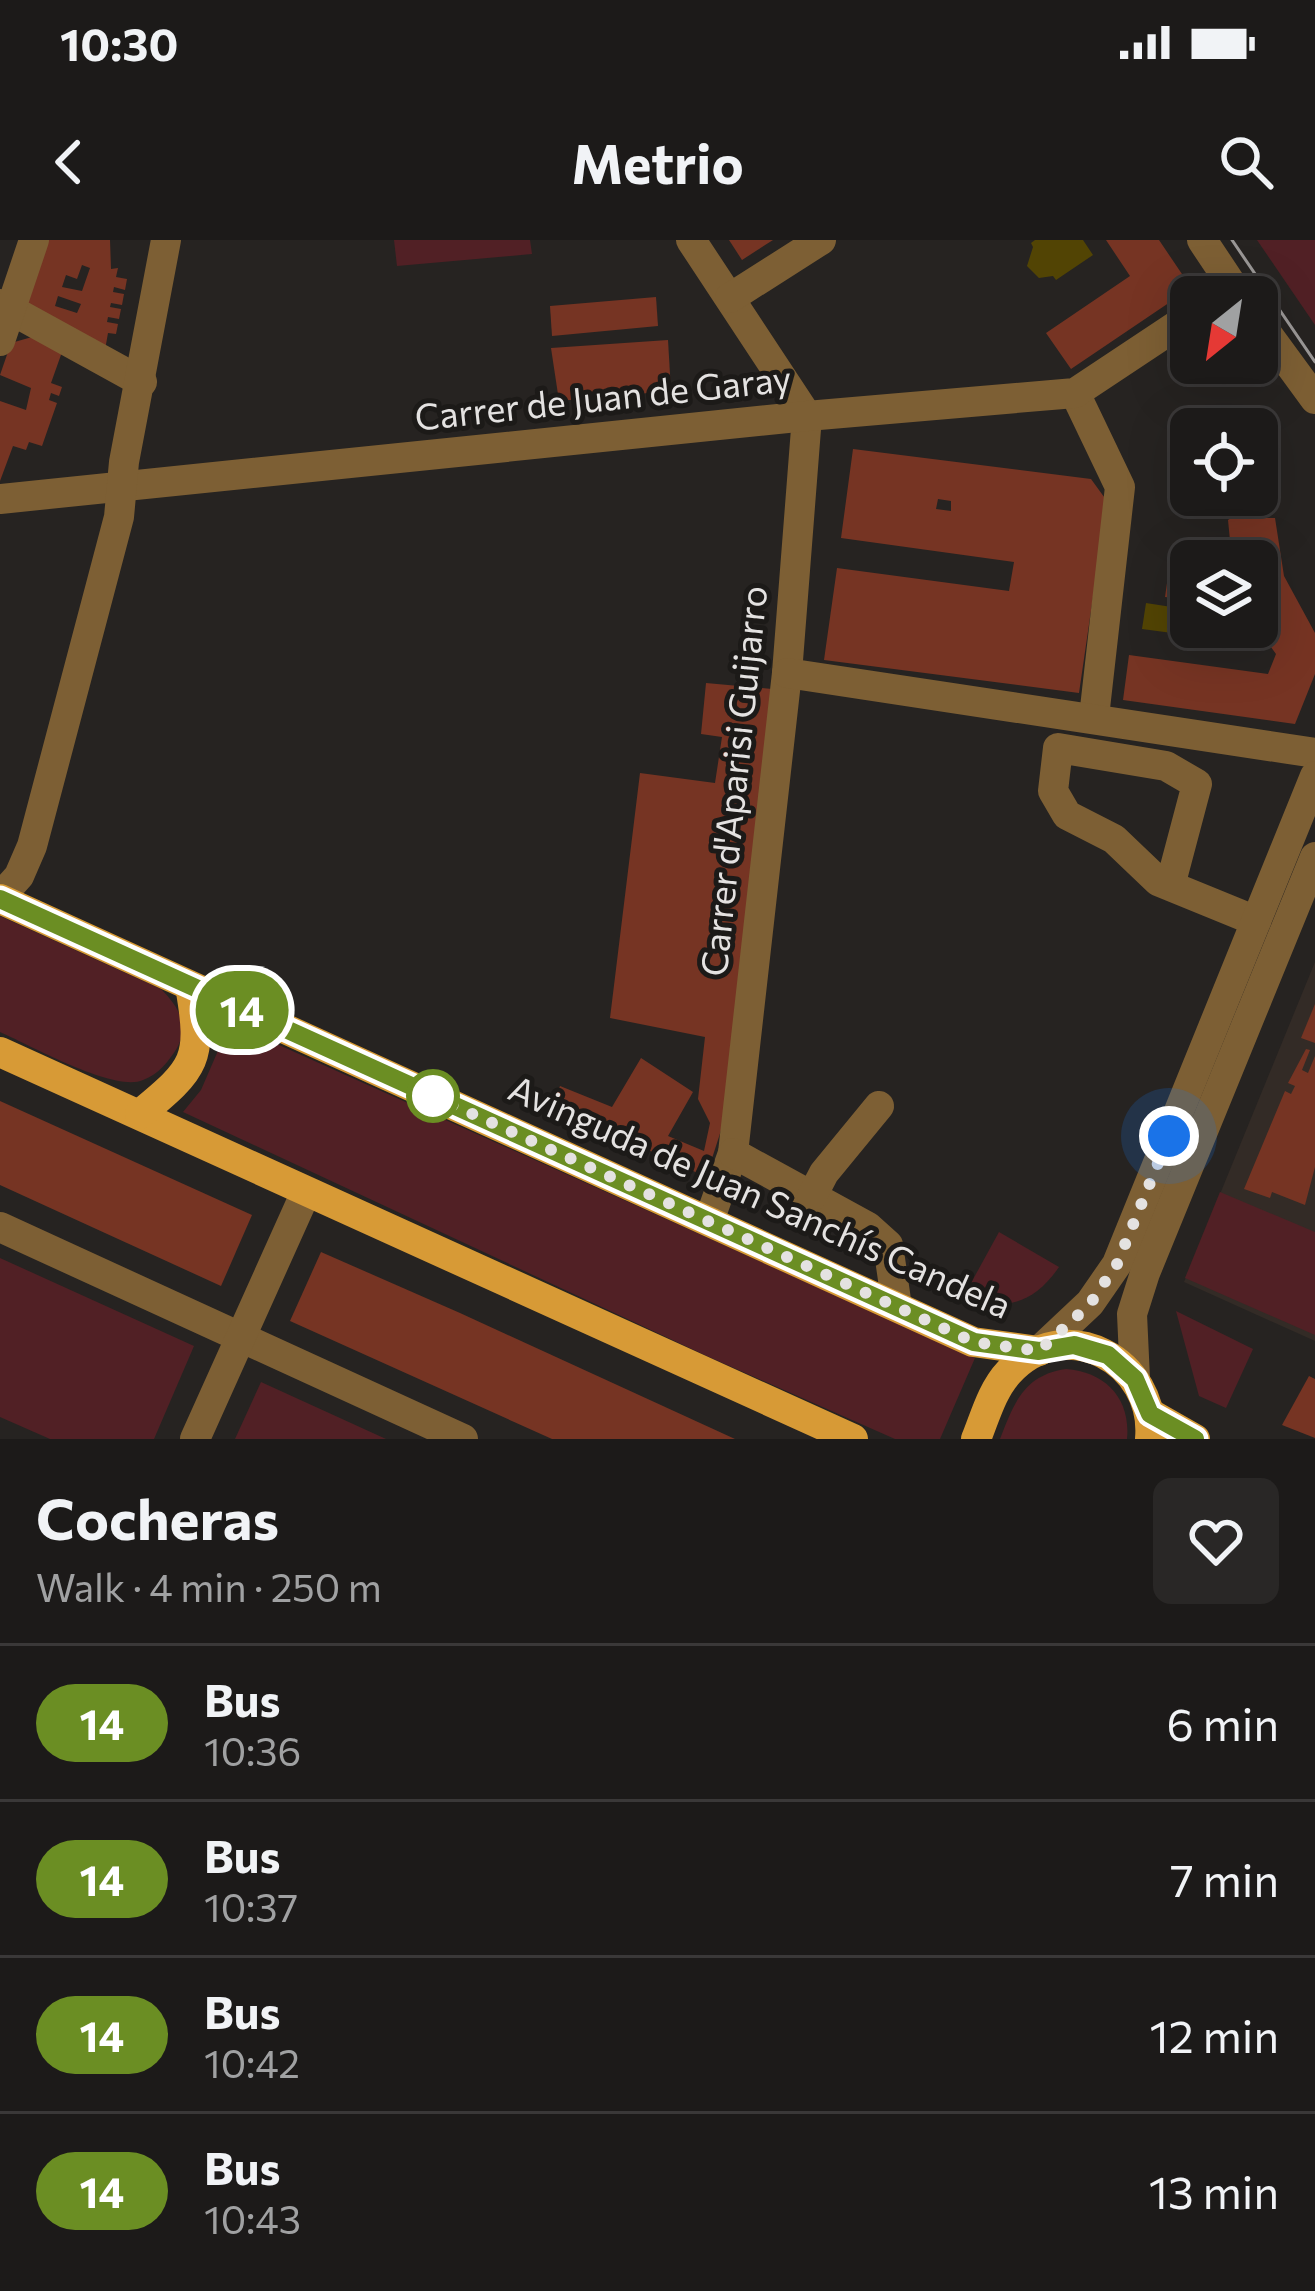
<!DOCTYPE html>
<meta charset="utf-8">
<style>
body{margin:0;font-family:Commissioner,sans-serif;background:#292726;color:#f1f3f6;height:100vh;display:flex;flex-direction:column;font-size:45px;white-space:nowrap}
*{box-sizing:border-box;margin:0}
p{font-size:39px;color:#a0a1a2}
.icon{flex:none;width:66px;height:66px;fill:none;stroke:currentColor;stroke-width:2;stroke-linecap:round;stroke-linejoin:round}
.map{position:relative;height:1199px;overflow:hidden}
.side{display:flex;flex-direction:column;background:#1c1a19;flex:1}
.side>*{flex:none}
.badge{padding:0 24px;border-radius:39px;font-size:42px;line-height:78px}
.needle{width:78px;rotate:210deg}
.buttons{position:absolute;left:1170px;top:36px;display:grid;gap:24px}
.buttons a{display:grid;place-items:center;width:108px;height:108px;border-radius:18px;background:#1c1a19;box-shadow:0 12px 48px #0002,0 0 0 3px #3a3838;font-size:60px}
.you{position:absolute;width:60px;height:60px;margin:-30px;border:9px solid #fff;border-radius:50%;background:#1a73e8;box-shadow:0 0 0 18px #1a73e833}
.map>.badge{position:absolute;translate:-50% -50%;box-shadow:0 0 0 6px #fff}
.round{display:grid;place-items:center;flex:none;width:126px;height:126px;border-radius:18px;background:#292726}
.overview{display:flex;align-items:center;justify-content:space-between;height:204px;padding:0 36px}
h1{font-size:57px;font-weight:700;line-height:90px}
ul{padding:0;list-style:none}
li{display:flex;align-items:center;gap:36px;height:156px;padding:0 36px;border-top:3px solid #3a3838}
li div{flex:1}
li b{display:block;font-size:45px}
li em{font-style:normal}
li .badge{min-width:132px;font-weight:700;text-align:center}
.status{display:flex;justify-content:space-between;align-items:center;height:84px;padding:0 60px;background:#1c1a19;direction:ltr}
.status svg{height:33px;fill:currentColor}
header{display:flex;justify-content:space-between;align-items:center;height:156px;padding:0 36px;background:#1c1a19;font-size:54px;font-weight:700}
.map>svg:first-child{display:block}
.built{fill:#332b26}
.green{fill:#512025}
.water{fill:#524404}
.building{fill:#763423;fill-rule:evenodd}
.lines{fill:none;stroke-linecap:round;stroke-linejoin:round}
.minor{stroke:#7d5f34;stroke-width:30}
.major{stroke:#d79a36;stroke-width:30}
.tram{stroke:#9a9796;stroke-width:3}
.line-casing{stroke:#fff;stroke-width:27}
.line{stroke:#6b8e23;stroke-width:18}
.walk{stroke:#e4e2e1;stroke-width:12;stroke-dasharray:0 21.6}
.stop-dot{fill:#fff;stroke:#6b8e23;stroke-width:6}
.labels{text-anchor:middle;stroke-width:10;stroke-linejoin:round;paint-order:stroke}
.street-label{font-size:36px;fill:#e4e2e1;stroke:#1c1a18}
</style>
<div class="status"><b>10:30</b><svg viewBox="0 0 49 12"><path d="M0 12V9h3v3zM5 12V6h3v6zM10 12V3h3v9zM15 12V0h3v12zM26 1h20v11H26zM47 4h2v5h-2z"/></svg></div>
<header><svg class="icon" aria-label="back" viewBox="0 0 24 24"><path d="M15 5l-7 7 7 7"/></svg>Metrio<svg class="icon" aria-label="search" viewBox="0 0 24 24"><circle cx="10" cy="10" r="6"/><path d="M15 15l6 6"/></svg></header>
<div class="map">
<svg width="1315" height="1199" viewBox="0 0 1315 1199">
<rect width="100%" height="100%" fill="#262321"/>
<polygon class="built" points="1315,722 1315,1101 1184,1042"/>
<g class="green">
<polygon points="394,0 530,0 532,14 397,26"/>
<polygon points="1257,0 1315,0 1315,85"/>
<path d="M0 676 161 749C178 766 190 785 177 808 168 822 159 834 143 840 115 853 30 805 0 792Z"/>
<polygon points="230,783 975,1118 940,1199 895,1199 709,1117 183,872 201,850"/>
<polygon points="1220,952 1315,992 1315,1095 1185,1038"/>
<path d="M999 992 1059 1027C1035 1062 1005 1074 965 1054Z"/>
<polygon points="0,1018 194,1106 154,1199 50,1199 0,1177"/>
<polygon points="1176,1071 1253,1109 1226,1168 1199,1156"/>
<path d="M1066 1129C1106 1132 1131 1159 1127 1199H1000C1014 1163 1024 1135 1066 1129Z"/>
<polygon points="261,1142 386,1199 235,1199"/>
</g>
<g class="water">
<polygon points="1035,0 1083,0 1093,15 1056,40 1053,36 1039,38 1027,26 1033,7 1031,3"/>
<polygon points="1146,363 1191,370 1187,395 1142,389"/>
</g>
<g class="building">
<path d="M43 0H110L111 29 118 28 116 37 127 39 125 50 114 47 113 52 124 54 122 65 111 63 110 67 121 69 119 79 108 77 107 82 118 84 116 94 108 93 105 110 21 63ZM82 25 90 28 82 51 62 47 66 35 77 39ZM58 56 81 64 77 73 55 66Z"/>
<polygon points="729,0 773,0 742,20"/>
<polygon points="1106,0 1159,0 1184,37 1182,54 1071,129 1046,93 1130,36"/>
<polygon points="656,57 658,86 552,96 550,66"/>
<polygon points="32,97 62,112 51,143 62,147 59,156 51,153 49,160 57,163 42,206 29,202 26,210 13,206 0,241 0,161 26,170 31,148 0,135 11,103"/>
<polygon points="668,100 671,151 559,161 551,108"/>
<path d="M853 209 1091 239 1107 261 1079 453 824 420 837 328 1009 351 1014 322 841 298ZM938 259 951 261V271L936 269Z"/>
<polygon points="1231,278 1275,278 1284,336 1315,393 1315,434 1295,484 1123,460 1129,415 1268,434 1276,414 1257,388 1257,321 1232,321 1228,280"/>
<polygon points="1167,343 1191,350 1191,360 1165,357"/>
<polygon points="706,443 772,449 726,875 706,937 552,865 560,846 612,867 641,818 693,852 668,896 704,911 710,883 698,859 705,797 610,778 640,533 715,543 722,497 701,494"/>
<polygon points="1315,764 1315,803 1301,798"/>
<polygon points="1306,809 1310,810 1302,830 1308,833 1315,816 1315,927 1305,965 1272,952 1270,958 1244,949 1285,851 1291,854 1295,846 1288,843"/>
<polygon points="0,861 252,975 221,1046 0,945"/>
<polygon points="321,1012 460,1073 735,1199 552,1199 290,1081"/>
<polygon points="1309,1136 1315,1139 1315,1198 1282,1185"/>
</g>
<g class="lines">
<g class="minor">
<polyline points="691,0 807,176 787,433 733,913 709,981"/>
<polyline points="1202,0 1240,57"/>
<polyline points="730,58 821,0"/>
<polyline points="0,64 142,142"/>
<polyline points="1257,80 1315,159"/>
<polyline points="0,101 34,0"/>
<polyline points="1075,153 1120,247 1094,477"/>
<polyline points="0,259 807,176 1075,153 1191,76"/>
<polyline points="787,433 1315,513"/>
<polyline points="1170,646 1197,544 1166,526 1058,508 1053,551 1067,575 1114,599 1158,641 1256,681"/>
<polyline points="0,657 19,636 32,606 119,277 124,222 166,0"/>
<polyline points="733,913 868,987 888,1005 897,1067"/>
<polyline points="812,956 824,933 879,866"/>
<polyline points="0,987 463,1199"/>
<polyline points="1039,1111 1090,1063 1117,1024 1315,536"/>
<polyline points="1135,1139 1132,1074 1145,1033 1315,617"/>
<polyline points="195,1199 306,952"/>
</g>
<g class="major">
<polyline points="0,659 973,1102 1039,1111"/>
<polyline points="0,812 853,1199"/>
<path d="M140 874C196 828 203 820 190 746"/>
<polyline points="1151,1174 1195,1199"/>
<path d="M976 1199C985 1177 992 1150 1009 1132 1065 1071 1157 1121 1150 1199"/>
</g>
<polyline class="tram" points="1232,0 1315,122"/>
</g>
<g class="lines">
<defs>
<polyline id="line" points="0,659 974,1102 1039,1111 1074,1105 1108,1115 1135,1139 1150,1174 1195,1199"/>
</defs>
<use href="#line" class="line-casing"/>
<use href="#line" class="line"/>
<polyline class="walk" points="433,856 974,1102 1039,1111 1090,1064 1117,1024 1169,896"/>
</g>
<circle class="stop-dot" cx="433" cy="856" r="24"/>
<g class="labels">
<g class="street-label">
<text transform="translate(603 158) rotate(-6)" y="13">Carrer de Juan de Garay</text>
<text transform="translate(734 541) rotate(-84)" y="13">Carrer d'Aparisi Guijarro</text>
<text transform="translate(760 957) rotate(24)" y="13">Avinguda de Juan Sanchís Candela</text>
</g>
</g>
</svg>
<div class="buttons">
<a><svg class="needle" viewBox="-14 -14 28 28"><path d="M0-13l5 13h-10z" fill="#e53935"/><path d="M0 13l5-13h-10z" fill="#a0a1a2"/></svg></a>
<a><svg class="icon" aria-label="locate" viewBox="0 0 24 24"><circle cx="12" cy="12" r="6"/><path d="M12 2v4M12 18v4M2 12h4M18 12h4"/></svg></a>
<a><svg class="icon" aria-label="layers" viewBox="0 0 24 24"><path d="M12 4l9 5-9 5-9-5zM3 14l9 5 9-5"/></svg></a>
</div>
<div class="you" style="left:1169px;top:896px"></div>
<b class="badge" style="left:242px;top:770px;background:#6b8e23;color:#fff">14</b>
</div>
<section class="side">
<div class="overview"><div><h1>Cocheras</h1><p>Walk · 4 min · 250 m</p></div><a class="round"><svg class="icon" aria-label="heart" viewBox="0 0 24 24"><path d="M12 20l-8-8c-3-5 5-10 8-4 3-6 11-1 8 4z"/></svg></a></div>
<ul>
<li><span class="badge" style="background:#6b8e23;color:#fff">14</span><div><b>Bus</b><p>10:36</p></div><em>6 min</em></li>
<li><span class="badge" style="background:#6b8e23;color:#fff">14</span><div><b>Bus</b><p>10:37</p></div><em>7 min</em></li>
<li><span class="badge" style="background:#6b8e23;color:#fff">14</span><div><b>Bus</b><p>10:42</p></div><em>12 min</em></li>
<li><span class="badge" style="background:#6b8e23;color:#fff">14</span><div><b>Bus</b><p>10:43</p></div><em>13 min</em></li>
</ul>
</section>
